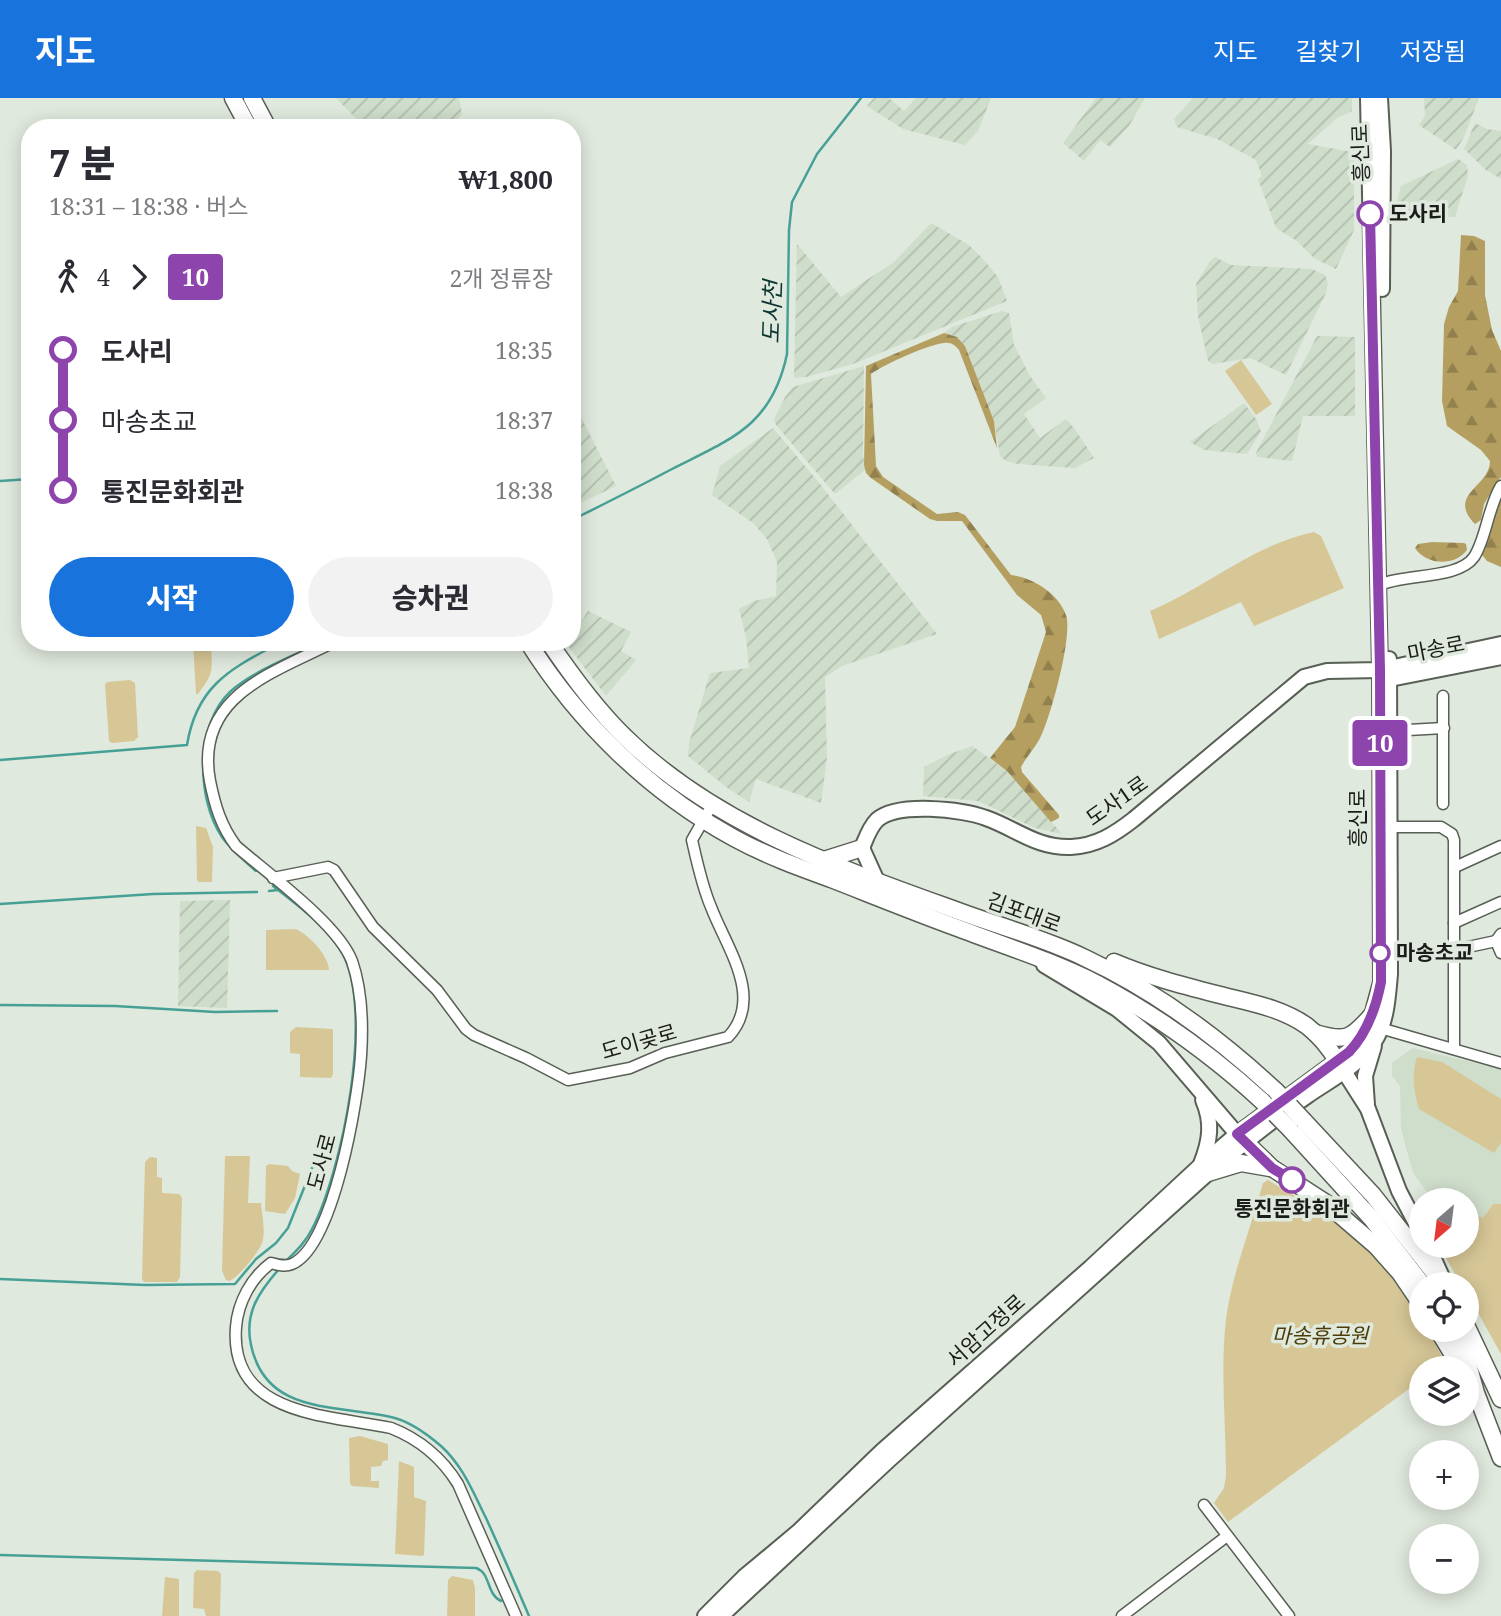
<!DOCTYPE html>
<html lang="ko">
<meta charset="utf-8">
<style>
body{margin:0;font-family:"Noto Serif","Noto Sans KR",serif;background:#f2f2f3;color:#2b2b33;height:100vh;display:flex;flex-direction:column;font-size:26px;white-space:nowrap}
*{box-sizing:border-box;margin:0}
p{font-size:23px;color:#7c7c81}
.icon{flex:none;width:38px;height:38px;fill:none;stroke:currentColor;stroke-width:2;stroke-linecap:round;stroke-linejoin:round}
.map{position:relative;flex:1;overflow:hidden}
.details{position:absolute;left:21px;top:21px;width:560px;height:532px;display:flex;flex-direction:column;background:#fff;border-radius:28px;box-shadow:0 4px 18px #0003}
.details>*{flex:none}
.badge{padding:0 14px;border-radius:5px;font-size:24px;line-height:46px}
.needle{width:46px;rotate:208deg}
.buttons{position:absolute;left:1409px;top:1090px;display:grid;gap:14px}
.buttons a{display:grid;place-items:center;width:70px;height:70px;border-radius:50%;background:#fff;box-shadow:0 4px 18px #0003;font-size:35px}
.map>.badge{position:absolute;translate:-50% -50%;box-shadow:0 0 0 4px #fff}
.legs{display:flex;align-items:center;gap:10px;height:77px;padding:0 28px;font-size:23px}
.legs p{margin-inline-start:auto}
.head{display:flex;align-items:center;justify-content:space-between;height:119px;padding:0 28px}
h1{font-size:38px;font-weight:800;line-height:52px}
.cta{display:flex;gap:14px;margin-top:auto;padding:14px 28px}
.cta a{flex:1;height:80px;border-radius:42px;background:#1873dc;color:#fff;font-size:28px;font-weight:800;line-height:80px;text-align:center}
.cta a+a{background:#f2f2f3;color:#2b2b33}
ul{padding:0 28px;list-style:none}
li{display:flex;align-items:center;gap:24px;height:70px;font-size:26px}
li i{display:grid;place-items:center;width:10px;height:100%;margin:0 9px;background:currentColor}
li i::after{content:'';width:18px;height:18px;margin:-9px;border:5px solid;border-radius:50%;background:#fff}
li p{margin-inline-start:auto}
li:first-child i{background:linear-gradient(#0000 50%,currentColor 0)}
li:last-child i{background:linear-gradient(currentColor 50%,#0000 0)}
header{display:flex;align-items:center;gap:42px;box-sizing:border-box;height:98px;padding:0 35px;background:#1873dc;color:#fff}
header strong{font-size:33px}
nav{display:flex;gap:38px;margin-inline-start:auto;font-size:24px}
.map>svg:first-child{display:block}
.built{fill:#cfddcb}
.industrial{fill:url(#industrial-furrows)}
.forest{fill:url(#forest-firs)}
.green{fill:#d7c797}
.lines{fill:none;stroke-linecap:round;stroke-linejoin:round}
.stream{stroke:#47a096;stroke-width:2.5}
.street-casing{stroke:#585f55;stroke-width:13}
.secondary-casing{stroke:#585f55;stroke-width:18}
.primary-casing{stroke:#585f55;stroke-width:19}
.street{stroke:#fff;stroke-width:10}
.secondary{stroke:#fff;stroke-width:14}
.primary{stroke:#fff;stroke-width:16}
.primary-bridge-casing{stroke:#585f55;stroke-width:19;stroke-linecap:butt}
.primary-bridge{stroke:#fff;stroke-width:16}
.line-1-casing{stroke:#fff;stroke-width:16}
.line-1{stroke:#8e44ad;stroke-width:10}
.stop-1-dot{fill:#fff;stroke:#8e44ad;stroke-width:3.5}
.labels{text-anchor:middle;stroke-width:7;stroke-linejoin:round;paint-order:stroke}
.street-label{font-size:21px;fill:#1a1d19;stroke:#e0e9dd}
.stop-label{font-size:21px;font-weight:bold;fill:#1a1d19;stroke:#e0e9dd;text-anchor:start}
.park-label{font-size:21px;font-style:italic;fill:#4c3d08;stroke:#e0e9dd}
.water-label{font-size:23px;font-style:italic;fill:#093430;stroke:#e0e9dd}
</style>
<header>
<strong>지도</strong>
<nav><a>지도</a><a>길찾기</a><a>저장됨</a></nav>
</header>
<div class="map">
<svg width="1501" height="1518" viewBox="0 0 1501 1518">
<defs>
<pattern id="industrial-furrows" width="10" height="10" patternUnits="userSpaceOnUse" patternTransform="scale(1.75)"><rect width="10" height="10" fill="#cfddcb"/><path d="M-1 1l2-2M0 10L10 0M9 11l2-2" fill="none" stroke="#b1bdae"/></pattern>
<pattern id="forest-firs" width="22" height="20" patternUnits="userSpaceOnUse" patternTransform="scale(1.75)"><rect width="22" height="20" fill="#b59f60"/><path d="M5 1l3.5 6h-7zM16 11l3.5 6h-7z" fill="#92814e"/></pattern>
</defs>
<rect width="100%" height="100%" fill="#e0e9dd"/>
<polygon class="built" points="1413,950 1501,971 1501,1106 1493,1106 1483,1121 1475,1116 1467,1122 1466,1102 1433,1102 1413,1075 1401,1031 1400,988 1392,978 1392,965"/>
<g class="industrial">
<polygon points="336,0 459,0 462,16 452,30 382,30 374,22 365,30"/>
<polygon points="874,0 889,0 904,13 916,0 991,0 978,33 965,47 903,31 867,8"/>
<polygon points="1096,0 1145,0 1129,28 1110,49 1100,42 1084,63 1063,45"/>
<polygon points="1193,0 1352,0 1352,13 1337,20 1308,46 1352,54 1354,57 1354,132 1336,171 1314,160 1297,143 1276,130 1258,81 1262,78 1256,62 1217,41 1177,29 1174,21"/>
<polygon points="1424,0 1479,0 1464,39 1456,52 1419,27 1425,18"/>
<polygon points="1475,25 1487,31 1501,33 1501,81 1486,72 1464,51"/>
<polygon points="1458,61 1467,67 1468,77 1455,119 1405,119 1401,117 1396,107 1401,88"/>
<polygon points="931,125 969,147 983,161 998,179 1007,203 853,266 806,279 794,280 797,146 841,199 894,164"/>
<polygon points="1215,159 1231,167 1312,171 1325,177 1328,185 1326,195 1286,277 1250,260 1213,266 1208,263 1198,218 1196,186 1210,163"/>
<polygon points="1002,213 1009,215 1014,247 1030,278 1046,300 1024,316 1040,340 1066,321 1074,330 1094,360 1075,370 1018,366 1006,363 1000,358 994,323 965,248 957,239 944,235 952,229"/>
<polygon points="1317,238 1355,239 1355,318 1303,318 1292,363 1258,359 1256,356 1257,353"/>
<polygon points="864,268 863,355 865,372 835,396 776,327 774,321 785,299 793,289"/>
<polygon points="572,301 616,388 572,409"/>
<polygon points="1244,305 1256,321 1261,333 1247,356 1204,352 1190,344"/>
<polygon points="773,330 820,386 937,536 842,568 825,579 827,659 821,705 756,681 749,704 726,689 688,658 689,645 710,575 749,570 746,539 739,511 754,503 776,498 777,464 767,441 753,425 712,397 720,368"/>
<polygon points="588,513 631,534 621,553 636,562 606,598 565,544 572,544 572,527 582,522"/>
<polygon points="972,648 1007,673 1062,736 1035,730 978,703 923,698 924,669 947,657"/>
<polygon points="230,802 227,910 178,908 180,803"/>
</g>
<g class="forest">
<path d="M1461 137 1474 138 1485 143V197L1492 232 1501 253V379L1484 406 1481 422 1475 426C1446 396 1490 389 1490 363L1481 352 1447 328 1442 303 1444 226 1449 209 1458 193Z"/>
<path d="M944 235 957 239 965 248 994 323 997 350 959 252C955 247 951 244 944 245 927 247 885 266 871 276L876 368 883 379 937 416 958 414 965 417 1011 477C1032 479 1059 496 1066 517 1073 537 1051 617 1041 638 1036 649 1027 658 1021 669L1022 674 1059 717V720L1051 724 1007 673 990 660 1015 629 1046 534 1041 517 1017 497 962 423H937L930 421 871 380 866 375 864 367 866 268Z"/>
<polygon points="1501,396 1501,469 1487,463 1482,457"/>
<path d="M1432 444 1464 445 1466 446 1467 452C1454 469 1426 467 1415 450L1418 446Z"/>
</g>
<g class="green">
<polygon points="1241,262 1272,306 1256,317 1225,273"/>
<path d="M1314 434 1321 438 1344 490 1254 528 1241 504 1159 541 1150 513C1207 489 1252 447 1314 434Z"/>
<path d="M193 544H211C212 572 215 574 198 596H196Z"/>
<polygon points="130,582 135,585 138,639 134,643 112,645 109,643 105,587 107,584"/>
<polygon points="196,728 206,730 213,749 212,784 199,784 197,782"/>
<path d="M296 831C310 838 328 857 329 872H266V832Z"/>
<polygon points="296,929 333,931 333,976 331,980 300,979 300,956 290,955 290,934"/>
<path d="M1417 959 1442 964 1501 1001V1045L1494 1055 1419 1011C1414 995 1411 976 1417 959Z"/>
<path d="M225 1058H250L248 1105H261C262 1117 266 1135 262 1145 259 1154 238 1180 229 1183L226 1182 222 1173Z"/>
<polygon points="150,1059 157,1060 157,1079 162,1080 162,1095 179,1096 182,1100 180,1179 177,1184 144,1184 142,1181 145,1064"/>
<polygon points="269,1066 288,1068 292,1073 300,1076 295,1100 285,1116 265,1113 266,1068"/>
<path d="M1268 1082 1330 1119 1376 1158 1414 1206 1421 1219V1232H1428L1445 1265 1436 1270H1421V1282L1228 1424 1214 1405 1224 1390 1226 1378C1226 1325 1220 1273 1226 1221 1232 1175 1251 1130 1263 1085Z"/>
<polygon points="1493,1106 1501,1106 1501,1256 1467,1195 1466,1186 1461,1186 1440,1150 1440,1148 1466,1148 1467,1122 1475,1116 1483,1120"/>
<polygon points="360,1338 388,1346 388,1362 383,1363 381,1368 371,1369 371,1383 379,1383 379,1390 352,1388 350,1386 349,1340"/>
<polygon points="399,1363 414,1369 414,1399 426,1403 424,1457 422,1458 395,1456"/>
<polygon points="197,1472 218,1473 221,1476 220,1518 206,1518 204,1511 193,1510 194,1475"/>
<polygon points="452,1478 473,1482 475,1490 475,1518 447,1518 448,1482"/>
<polygon points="165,1479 179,1481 179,1518 162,1518"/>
</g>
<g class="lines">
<g class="stream">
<polyline points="0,383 30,381"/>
<path d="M576 420C608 404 640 388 672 371 731 341 772 328 787 256L789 132 792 104 817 56 861 0"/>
<path d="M0 662 187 647C196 591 227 572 274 548"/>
<path d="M256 773C244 762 231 752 222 739 196 700 195 626 231 593 255 572 292 559 321 544"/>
<path d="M273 788C297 807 327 828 342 855 375 913 342 1074 312 1131 306 1144 295 1154 285 1164"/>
<polyline points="269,793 278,792"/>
<polyline points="0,806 153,796 257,794"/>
<polyline points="0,907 115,908 215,914 277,913"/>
<polyline points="319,1056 333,1043"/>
<path d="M279 1171C259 1194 244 1215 251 1247 266 1318 337 1306 391 1319 410 1323 427 1336 441 1348 463 1368 473 1394 486 1420 501 1453 515 1485 529 1518"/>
<polyline points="0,1181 145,1187 235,1186 256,1161 276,1145 288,1130 314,1065"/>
<path d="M0 1457 476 1470C491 1475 486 1496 501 1503"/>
</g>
<defs>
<g id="street">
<path d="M1377 488C1403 475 1458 482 1474 459 1486 441 1488 409 1501 388"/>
<path d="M334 544C273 575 194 598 210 683 215 708 221 728 236 748 267 775 338 826 352 863 362 892 363 928 361 958 358 1001 334 1148 292 1166 285 1169 278 1167 271 1165 251 1180 238 1204 236 1229 229 1319 330 1317 391 1330 419 1341 442 1360 458 1386L516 1518"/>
<polyline points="1443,598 1443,706"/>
<polyline points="1390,633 1444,630"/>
<polyline points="1390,729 1441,729 1452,736 1454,742 1454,951"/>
<polyline points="1455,769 1501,748"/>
<path d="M273 780 328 769 334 772 373 829 437 892 466 931 474 937 526 960 568 982 630 970 665 955 728 939C765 900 726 849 711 809 702 788 697 764 692 742L712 707"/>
<polyline points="1454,825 1501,804"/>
<polyline points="1501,836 1496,843 1501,855"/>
<polyline points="1454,852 1496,843"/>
<polyline points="1380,930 1501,965"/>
<polyline points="1204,1407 1289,1518"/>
<polyline points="1122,1518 1227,1438"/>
</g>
<g id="secondary">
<polyline points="1380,0 1383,53 1382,191"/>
<polyline points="1383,576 1390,581 1501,559"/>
<path d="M876 781 862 750C866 741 869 730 877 722 897 704 962 711 986 720 1017 731 1036 750 1071 749 1096 748 1115 736 1134 721L1304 579 1327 573 1380 572 1501 546"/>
<polyline points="1044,867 1117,911 1159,945 1237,1036"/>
<polyline points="1340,967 1368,1011 1399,1093 1421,1135"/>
<polyline points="1367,1007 1365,978 1374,948"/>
<path d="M1201 1066C1210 1043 1213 1025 1203 1002"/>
<polyline points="1428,1148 1442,1179"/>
<polyline points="705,1518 744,1479 798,1434 882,1353 1090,1170 1201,1067 1237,1036 1349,954 1358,945 1372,917 1381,884 1380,572 1368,0"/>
<path d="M721 1518 889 1362 1208 1075C1240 1048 1272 1022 1307 998 1331 981 1362 967 1377 939 1387 920 1388 898 1390 876L1389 561"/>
</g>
<g id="primary">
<polyline points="233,0 249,30"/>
<polyline points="252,0 268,30"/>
<path d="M528 544C579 625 650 694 734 740 765 757 798 769 831 781 872 797 914 814 955 829 1002 847 1053 863 1098 886 1158 918 1212 957 1262 1003"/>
<path d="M549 544C572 578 596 611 625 639 717 729 842 771 961 814 1002 829 1046 841 1085 860 1156 893 1219 940 1276 993"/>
<polyline points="824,762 862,750"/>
<path d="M1114 864C1147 878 1181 887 1216 896 1247 904 1280 909 1307 928 1320 938 1330 951 1338 964"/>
<path d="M1315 935C1346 944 1351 941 1372 917"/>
<polyline points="1304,1023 1373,1097 1443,1186"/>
<polyline points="1290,1031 1372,1121 1422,1186"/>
<polyline points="1237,1036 1272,1070 1326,1105 1376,1148 1400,1175 1421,1206"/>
<polyline points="1208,1075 1241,1065 1270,1070"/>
<polyline points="1466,1227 1501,1301"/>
<polyline points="1438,1232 1461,1270"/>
<polyline points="1451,1232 1468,1260"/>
<polyline points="1464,1252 1476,1295 1501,1360"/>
</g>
</defs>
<use href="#street" class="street-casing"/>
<use href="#secondary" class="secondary-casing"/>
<use href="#primary" class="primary-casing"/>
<use href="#street" class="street"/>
<use href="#secondary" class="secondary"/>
<use href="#primary" class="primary"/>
<defs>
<g id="primary-bridge">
<polyline points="1276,993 1304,1023"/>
<polyline points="1262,1003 1290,1031"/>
</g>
</defs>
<use href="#primary-bridge" class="primary-bridge-casing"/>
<use href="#primary-bridge" class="primary-bridge"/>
</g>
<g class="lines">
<defs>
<path id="line-1" d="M1292 1082 1272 1070 1237 1036 1349 954C1367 935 1376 910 1381 884L1380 572 1370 116"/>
</defs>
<use href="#line-1" class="line-1-casing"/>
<use href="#line-1" class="line-1"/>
</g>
<g class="stop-1-dot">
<circle cx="1370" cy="116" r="12"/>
<circle cx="1380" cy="855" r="9"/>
<circle cx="1292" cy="1082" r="12"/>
</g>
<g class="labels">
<g class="street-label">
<text transform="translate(1361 55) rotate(-92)" y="7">흥신로</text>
<text transform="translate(1436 551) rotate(-11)" y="7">마송로</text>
<text transform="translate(1117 703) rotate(-35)" y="7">도사1로</text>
<text transform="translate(1358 720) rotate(-90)" y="7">흥신로</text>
<text transform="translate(1024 815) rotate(20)" y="7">김포대로</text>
<text transform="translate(639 944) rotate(-16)" y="7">도이곶로</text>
<text transform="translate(322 1064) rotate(-75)" y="7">도사로</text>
<text transform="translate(986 1233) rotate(-42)" y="7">서암고정로</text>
</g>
<g class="stop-label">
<text x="1389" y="123">도사리</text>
<text x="1396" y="862">마송초교</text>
<text x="1292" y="1118" text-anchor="middle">통진문화회관</text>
</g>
<g class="park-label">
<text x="1320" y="1245">마송휴공원</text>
</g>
<g class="water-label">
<text transform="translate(772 214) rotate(-88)" y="8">도사천</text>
</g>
</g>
</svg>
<div class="buttons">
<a><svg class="needle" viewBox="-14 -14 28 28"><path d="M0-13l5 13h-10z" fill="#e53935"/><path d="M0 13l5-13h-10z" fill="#7c7c81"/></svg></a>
<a><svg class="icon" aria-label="locate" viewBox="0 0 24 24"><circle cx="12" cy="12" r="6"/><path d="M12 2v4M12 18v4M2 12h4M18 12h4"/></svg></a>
<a><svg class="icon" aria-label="layers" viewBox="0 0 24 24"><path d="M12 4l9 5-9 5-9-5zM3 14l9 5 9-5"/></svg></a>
<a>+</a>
<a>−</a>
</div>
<b class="badge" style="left:1380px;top:645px;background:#8e44ad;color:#fff">10</b>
<section class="details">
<div class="head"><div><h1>7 분</h1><p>18:31 – 18:38 · 버스</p></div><b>₩1,800</b></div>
<div class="legs"><svg class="icon" aria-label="walk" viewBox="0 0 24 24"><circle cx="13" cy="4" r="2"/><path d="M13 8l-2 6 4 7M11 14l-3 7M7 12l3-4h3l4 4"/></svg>4<svg class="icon" aria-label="forward" viewBox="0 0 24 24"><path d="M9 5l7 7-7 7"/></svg><b class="badge" style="background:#8e44ad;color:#fff">10</b><p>2개 정류장</p></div>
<ul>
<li><i style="color:#8e44ad"></i><b>도사리</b><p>18:35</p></li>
<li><i style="color:#8e44ad"></i><span>마송초교</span><p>18:37</p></li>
<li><i style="color:#8e44ad"></i><b>통진문화회관</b><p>18:38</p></li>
</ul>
<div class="cta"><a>시작</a><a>승차권</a></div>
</section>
</div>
